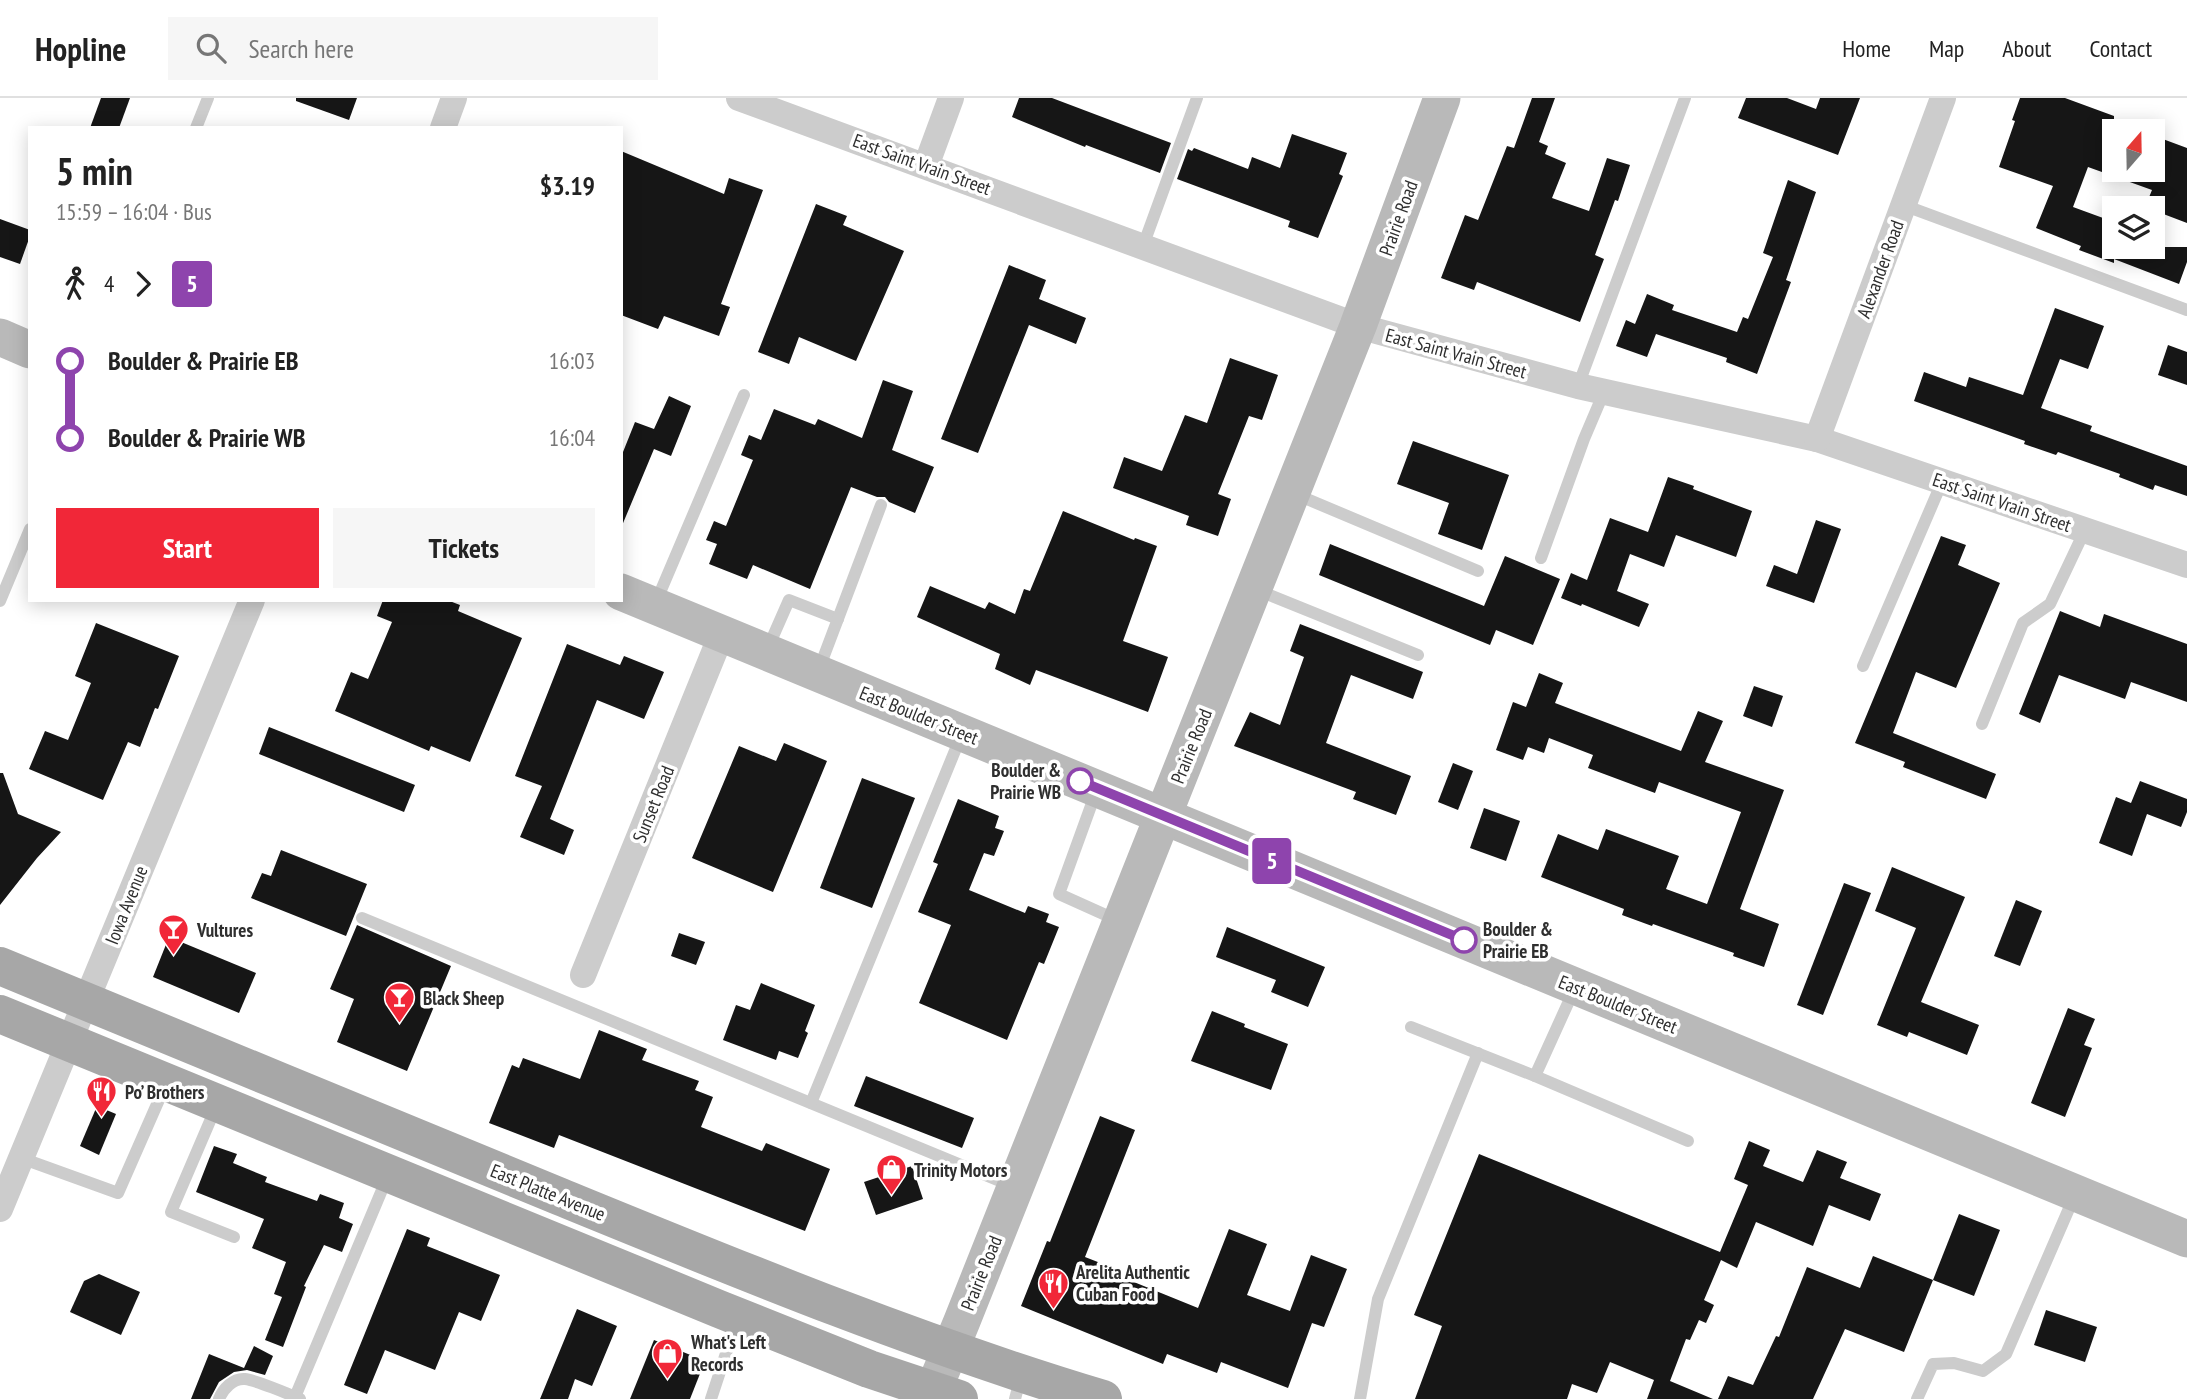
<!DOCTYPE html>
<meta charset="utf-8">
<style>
body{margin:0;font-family:"PT Sans Narrow",sans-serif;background:#f6f6f6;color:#222;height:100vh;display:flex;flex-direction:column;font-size:26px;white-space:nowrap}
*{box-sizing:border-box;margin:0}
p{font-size:23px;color:#767676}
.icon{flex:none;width:38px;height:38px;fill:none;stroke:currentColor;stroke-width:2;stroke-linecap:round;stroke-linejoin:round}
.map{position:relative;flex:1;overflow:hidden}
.drawer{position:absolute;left:28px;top:28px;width:595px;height:476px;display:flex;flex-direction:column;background:#fff;border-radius:0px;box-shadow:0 4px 18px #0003}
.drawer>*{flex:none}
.badge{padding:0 14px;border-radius:5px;font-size:24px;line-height:46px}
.needle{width:46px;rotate:20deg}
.fabs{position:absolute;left:2102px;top:21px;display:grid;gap:14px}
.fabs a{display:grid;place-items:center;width:63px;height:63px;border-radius:0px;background:#fff;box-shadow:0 4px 18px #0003;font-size:35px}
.map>.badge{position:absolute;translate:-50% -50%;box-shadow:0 0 0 4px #fff}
.legs{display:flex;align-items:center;gap:10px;height:77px;padding:0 28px;font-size:23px}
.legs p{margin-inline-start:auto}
.headline{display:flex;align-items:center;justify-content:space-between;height:119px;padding:0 28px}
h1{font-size:38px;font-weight:700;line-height:52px}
.cta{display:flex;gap:14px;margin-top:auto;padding:14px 28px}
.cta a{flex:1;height:80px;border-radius:0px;background:#f12738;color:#fff;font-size:28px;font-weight:700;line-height:80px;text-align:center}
.cta a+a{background:#f6f6f6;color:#222}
ul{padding:0 28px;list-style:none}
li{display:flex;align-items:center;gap:24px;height:77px;font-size:26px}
li i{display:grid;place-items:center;width:10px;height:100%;margin:0 9px;background:currentColor}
li i::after{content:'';width:18px;height:18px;margin:-9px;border:5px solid;border-radius:50%;background:#fff}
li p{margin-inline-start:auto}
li:first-child i{background:linear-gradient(#0000 50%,currentColor 0)}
li:last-child i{background:linear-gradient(currentColor 50%,#0000 0)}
header{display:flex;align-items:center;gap:42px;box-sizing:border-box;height:98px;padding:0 35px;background:#fff;border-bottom:2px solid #e0e0e0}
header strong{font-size:33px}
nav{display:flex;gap:38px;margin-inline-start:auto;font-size:24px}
.search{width:490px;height:63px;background:#f6f6f6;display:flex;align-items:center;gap:18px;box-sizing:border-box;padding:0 24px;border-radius:0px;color:#767676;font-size:26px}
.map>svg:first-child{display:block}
.building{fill:#161616}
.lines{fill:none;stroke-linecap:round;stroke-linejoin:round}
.lane{stroke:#ccc;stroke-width:12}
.street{stroke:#ccc;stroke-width:26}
.secondary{stroke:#b9b9b9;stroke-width:37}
.primary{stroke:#a7a7a7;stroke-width:38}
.line-1-casing{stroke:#fff;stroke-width:16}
.line-1{stroke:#8e44ad;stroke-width:10}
.stop-1-dot{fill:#fff;stroke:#8e44ad;stroke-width:3.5}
.labels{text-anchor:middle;stroke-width:7;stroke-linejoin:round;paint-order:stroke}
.street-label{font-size:19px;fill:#2f2f2f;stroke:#fff}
.stop-label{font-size:19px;font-weight:bold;fill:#2f2f2f;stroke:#fff;text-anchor:end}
.poi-label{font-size:19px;font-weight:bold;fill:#2f2f2f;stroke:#fff;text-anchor:start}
</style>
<header>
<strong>Hopline</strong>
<div class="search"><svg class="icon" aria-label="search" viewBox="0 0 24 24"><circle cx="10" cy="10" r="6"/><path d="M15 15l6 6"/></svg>Search here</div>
<nav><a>Home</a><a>Map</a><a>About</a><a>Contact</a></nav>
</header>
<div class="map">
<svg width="2187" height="1301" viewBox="0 0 2187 1301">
<rect width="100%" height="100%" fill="#fff"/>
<g class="building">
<polygon points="101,0 130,0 119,30 90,30"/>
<polygon points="296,0 357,0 349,22 296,3"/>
<polygon points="1019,0 1052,0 1171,45 1160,75 1086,47 1085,49 1012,19"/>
<polygon points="1532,0 1555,0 1539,44 1548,48 1545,56 1566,65 1552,100 1589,113 1607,60 1630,67 1618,103 1615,102 1595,157 1604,161 1580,224 1477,184 1474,192 1441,180 1465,117 1478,122 1507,48 1514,50"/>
<polygon points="1746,0 1787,0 1816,11 1820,0 1860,0 1838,57 1738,20"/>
<polygon points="2020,0 2065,0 2114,18 2114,72 2152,72 2152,37 2187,50 2187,125 2145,109 2152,92 2088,69 2073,109 2114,124 2114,149 2187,149 2187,164 2179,186 2114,161 2114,165 2079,152 2081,148 2036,130 2053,88 1999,69 2015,23 2012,22"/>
<polygon points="1292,36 1347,55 1339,76 1343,78 1318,140 1288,129 1290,123 1177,81 1188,51 1192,53 1194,50 1248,71 1252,59 1280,70"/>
<polygon points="621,53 724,96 729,80 763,92 721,206 730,209 719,238 664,218 658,231 621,217"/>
<polygon points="1788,82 1816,94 1786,182 1791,184 1757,276 1726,264 1727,260 1656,236 1647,259 1616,248 1626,222 1635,226 1647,196 1674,207 1672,212 1737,234 1743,219 1748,221 1773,159 1763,155"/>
<polygon points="816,106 847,118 843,127 904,153 856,263 799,239 789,266 758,254"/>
<polygon points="0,121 30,132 30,138 20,166 0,159"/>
<polygon points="1009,167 1046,182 1039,201 1086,220 1076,246 1029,227 978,355 941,341"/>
<polygon points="2055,210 2104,228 2088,271 2060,261 2041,310 2092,328 2090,333 2187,368 2187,398 2155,387 2153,392 2119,379 2120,376 2058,354 2056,357 2024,346 2025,343 1914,303 1924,274 1966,289 1969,279 2023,297"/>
<polygon points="2168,247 2187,254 2187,287 2158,277"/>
<polygon points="1230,260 1278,277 1262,322 1249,318 1218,396 1231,401 1218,438 1186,427 1189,418 1113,390 1124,359 1162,373 1185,317 1207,325"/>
<polygon points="883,282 913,293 892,352 934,369 915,415 889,404 885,399 877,399 851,389 810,491 753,467 747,481 709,466 717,446 706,442 714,423 726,428 753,362 741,357 749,337 761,342 774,311 815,327 818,321 862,340"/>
<polygon points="669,298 691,308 671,358 654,351 621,430 621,359 635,324 654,331"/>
<polygon points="1413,343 1509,377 1482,452 1438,436 1449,405 1397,386"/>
<polygon points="1668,379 1694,388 1693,391 1752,413 1736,459 1676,437 1664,469 1630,456 1617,493 1649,506 1639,529 1582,506 1581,508 1561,500 1571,475 1587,482 1610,420 1648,434"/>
<polygon points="1063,413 1134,442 1135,440 1157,448 1123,543 1168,559 1148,614 1036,572 1030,587 995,571 1000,556 917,519 930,488 985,511 989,504 1015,516 1024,491 1030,493"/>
<polygon points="1816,422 1841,431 1814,505 1766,488 1774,467 1797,476"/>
<polygon points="1941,438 1966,447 1958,467 2000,485 1956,590 1916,574 1893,635 1996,676 1986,701 1903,669 1905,664 1855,645"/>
<polygon points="1330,446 1484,508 1505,458 1560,481 1533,547 1496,532 1490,547 1319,477"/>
<polygon points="383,502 447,502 460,507 458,513 522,540 470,664 431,648 429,653 335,613 351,574 368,581 392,524 377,518"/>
<polygon points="2060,513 2100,529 2104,516 2187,546 2187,604 2131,584 2125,601 2059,577 2040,625 2019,616"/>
<polygon points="96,525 179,558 158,611 155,610 140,649 128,644 103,702 29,671 45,633 68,642 91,585 75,578"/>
<polygon points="1300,526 1423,574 1413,601 1351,577 1326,645 1411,678 1396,717 1353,701 1356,694 1234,648 1250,614 1280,627 1304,559 1290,553"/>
<polygon points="567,546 620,567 624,558 664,574 644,621 597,602 550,721 574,732 564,757 520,739 542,688 515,678"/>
<polygon points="1539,575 1563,585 1555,605 1681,653 1698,613 1723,623 1705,664 1784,692 1740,811 1779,826 1764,869 1733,858 1734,855 1653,826 1652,828 1622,817 1624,811 1541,779 1558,736 1598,752 1606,731 1679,758 1666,791 1707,806 1741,714 1659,684 1655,695 1588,670 1593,657 1549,640 1544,655 1528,649 1523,662 1496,652 1513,604 1526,609"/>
<polygon points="1754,588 1783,598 1772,629 1743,618"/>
<polygon points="269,629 415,687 404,714 259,656"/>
<polygon points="784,645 827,663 773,794 692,760 739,648 776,663"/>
<polygon points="1453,665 1473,673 1458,712 1438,704"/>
<polygon points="0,675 3,675 18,716 61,734 37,760 0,807"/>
<polygon points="862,680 915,700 872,810 820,790"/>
<polygon points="2140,683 2187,701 2187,714 2181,729 2147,716 2132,758 2099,745 2116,699 2131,705"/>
<polygon points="958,701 999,718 995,730 1004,733 994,758 984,755 969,792 1025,815 1028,808 1049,816 1046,824 1059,829 1044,866 1039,864 1007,942 919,905 951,827 918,814 938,766 933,764"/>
<polygon points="1484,710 1520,723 1506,763 1470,750"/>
<polygon points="281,752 367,786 346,838 251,800 262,775 271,778"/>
<polygon points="1892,769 1965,799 1921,904 1979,927 1967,957 1909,934 1907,939 1877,927 1916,830 1875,813"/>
<polygon points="1844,785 1871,795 1823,917 1797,907"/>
<polygon points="2016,802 2042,813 2020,868 1994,858"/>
<polygon points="357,827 451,868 407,973 337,944 354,901 330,891"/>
<polygon points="1227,829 1325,869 1308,909 1271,894 1276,882 1216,859"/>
<polygon points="679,835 705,844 696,867 671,858"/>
<polygon points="169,839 256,875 239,915 153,879"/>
<polygon points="761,885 815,907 805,933 808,935 798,960 779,953 776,962 723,942 736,907 750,912"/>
<polygon points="2068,910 2095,921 2084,947 2092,950 2065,1019 2031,1005"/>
<polygon points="1212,913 1245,926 1244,929 1288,946 1271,992 1191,963"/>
<polygon points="599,932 647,951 642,962 699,983 695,992 713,999 701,1029 762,1053 766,1045 830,1071 805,1133 559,1037 554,1050 489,1025 512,967 519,970 523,960 580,981"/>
<polygon points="866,978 974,1020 962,1050 854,1008"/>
<polygon points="97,1008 116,1016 99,1057 80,1048"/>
<polygon points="1100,1018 1135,1032 1085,1159 1126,1175 1124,1180 1198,1210 1229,1131 1267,1146 1247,1197 1290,1213 1311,1157 1347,1171 1324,1229 1312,1225 1288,1290 1221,1264 1217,1275 1167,1256 1163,1266 1021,1208 1047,1143 1050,1144"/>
<polygon points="1749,1043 1770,1052 1763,1068 1803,1084 1817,1052 1847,1064 1840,1080 1881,1096 1870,1123 1829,1107 1813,1148 1756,1124 1737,1170 1721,1162 1704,1202 1714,1207 1706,1225 1699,1222 1690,1242 1686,1241 1670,1283 1713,1301 1647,1301 1654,1282 1610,1264 1597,1295 1572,1286 1567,1301 1415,1301 1442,1228 1414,1217 1479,1056 1720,1154 1748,1087 1734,1081"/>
<polygon points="214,1048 237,1056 233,1065 267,1079 265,1084 317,1103 320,1096 344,1105 339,1120 353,1126 342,1154 324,1147 304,1188 306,1189 283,1249 265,1242 282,1199 274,1196 286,1164 252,1150 264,1121 196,1094"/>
<polygon points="912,1068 923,1101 876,1117 864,1084"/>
<polygon points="1959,1116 2000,1132 1974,1198 1933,1182"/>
<polygon points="407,1131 430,1140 427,1148 500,1177 481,1223 459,1214 435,1272 385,1252 367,1296 344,1287"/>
<polygon points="1873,1158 1933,1182 1904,1254 1845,1231 1813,1301 1718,1301 1728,1278 1753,1287 1776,1238 1779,1239 1807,1169 1860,1190"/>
<polygon points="99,1176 140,1194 121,1237 70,1214 84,1183"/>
<polygon points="577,1211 617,1228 592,1288 575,1281 568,1301 540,1301"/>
<polygon points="2046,1212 2097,1229 2085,1264 2034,1247"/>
<polygon points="654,1242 705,1263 690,1301 630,1301"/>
<polygon points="254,1248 273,1258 265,1277 247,1272 234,1274 219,1284 210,1301 191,1301 209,1256 244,1270"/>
</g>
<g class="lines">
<g class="lane">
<polyline points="196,30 208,0"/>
<polyline points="1903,107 2187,212"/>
<polyline points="1143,148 1197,0"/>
<polyline points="1578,288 1685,0"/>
<polyline points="1295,396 1478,473"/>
<polyline points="1541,460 1584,341 1604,294"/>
<polyline points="1257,492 1418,557"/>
<polyline points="0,503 30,431"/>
<polyline points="656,504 744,297"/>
<polyline points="767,552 789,502 838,521"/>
<polyline points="1863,568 1942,384"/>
<polyline points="819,571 881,407"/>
<polyline points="1982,626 2023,525 2050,506 2085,432"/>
<polyline points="1096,694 1059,796 1119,823"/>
<polyline points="362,820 1012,1088"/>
<polyline points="1411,929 1535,978 1574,892"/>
<polyline points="1535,978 1688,1043"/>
<polyline points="811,1005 961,638"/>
<polyline points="216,1009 171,1114 234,1139"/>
<polyline points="21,1060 118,1095 165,988"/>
<polyline points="295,1299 387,1080"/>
<path d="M219 1301C223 1291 233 1280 245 1281 255 1282 289 1296 300 1301"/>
<polyline points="711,1301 737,1222"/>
<polyline points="1015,1301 1021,1278"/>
<polyline points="1360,1301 1378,1201 1478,955"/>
<polyline points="1917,1301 1933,1266 1954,1265 1983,1273 2006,1256 2074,1099"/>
</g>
<g class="street">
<polyline points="739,0 1358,228 1578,288 1817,341 2187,467"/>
<polyline points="443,30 454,0"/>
<polyline points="926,68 951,0"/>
<polyline points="1817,341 1943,0"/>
<polyline points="583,877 722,535"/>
<polyline points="0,1111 252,502"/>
</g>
<g class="secondary">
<polyline points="0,239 30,252"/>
<polyline points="621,494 2187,1141"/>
<polyline points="933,1293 962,1223 1358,228 1442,0"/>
</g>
<g class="primary">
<path d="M0 868C185 944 371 1021 556 1097 737 1171 916 1245 1103 1301"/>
<polyline points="0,916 719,1211 869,1271 959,1301"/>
</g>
</g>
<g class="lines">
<defs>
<polyline id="line-1" points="1080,683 1464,842"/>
</defs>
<use href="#line-1" class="line-1-casing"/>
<use href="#line-1" class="line-1"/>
</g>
<defs>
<symbol id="bar-pin" viewBox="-11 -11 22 30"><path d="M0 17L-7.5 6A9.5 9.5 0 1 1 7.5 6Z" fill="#f12738" stroke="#fff"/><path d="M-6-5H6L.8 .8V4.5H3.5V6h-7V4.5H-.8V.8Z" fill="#fff"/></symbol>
<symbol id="restaurant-pin" viewBox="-11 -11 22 30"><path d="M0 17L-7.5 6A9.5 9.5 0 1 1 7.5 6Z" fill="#f12738" stroke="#fff"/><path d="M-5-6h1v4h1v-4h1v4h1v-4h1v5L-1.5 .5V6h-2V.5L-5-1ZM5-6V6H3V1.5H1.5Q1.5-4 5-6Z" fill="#fff"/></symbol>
<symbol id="shop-pin" viewBox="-11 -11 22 30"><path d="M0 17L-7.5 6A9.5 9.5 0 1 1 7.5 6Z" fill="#f12738" stroke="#fff"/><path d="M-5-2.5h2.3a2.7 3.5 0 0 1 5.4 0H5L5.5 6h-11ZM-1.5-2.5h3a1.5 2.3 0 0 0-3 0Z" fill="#fff"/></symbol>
</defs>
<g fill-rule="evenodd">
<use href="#bar-pin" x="156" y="814" width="35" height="47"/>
<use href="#bar-pin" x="382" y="882" width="35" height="47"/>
<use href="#restaurant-pin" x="84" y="976" width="35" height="47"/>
<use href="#shop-pin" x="874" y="1054" width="35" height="47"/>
<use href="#restaurant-pin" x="1036" y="1168" width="35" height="47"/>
<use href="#shop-pin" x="650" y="1238" width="35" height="47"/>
</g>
<g class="stop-1-dot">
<circle cx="1080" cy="683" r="12"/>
<circle cx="1464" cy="842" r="12"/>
</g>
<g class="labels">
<g class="street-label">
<text transform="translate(922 66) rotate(20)" y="7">East Saint Vrain Street</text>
<text transform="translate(1398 120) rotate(-70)" y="7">Prairie Road</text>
<text transform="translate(1880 171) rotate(-70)" y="7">Alexander Road</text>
<text transform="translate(1456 255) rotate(15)" y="7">East Saint Vrain Street</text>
<text transform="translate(2002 404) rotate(19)" y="7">East Saint Vrain Street</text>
<text transform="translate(919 617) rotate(22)" y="7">East Boulder Street</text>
<text transform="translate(1191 648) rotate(-68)" y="7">Prairie Road</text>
<text transform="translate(653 706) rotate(-68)" y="7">Sunset Road</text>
<text transform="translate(126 807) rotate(-68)" y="7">Iowa Avenue</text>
<text transform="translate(1618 906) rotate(22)" y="7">East Boulder Street</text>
<text transform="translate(548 1094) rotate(22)" y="7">East Platte Avenue</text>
<text transform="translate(981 1175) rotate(-68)" y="7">Prairie Road</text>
</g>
<g class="stop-label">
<text x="1061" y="679">Boulder &amp;<tspan x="1061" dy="22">Prairie WB</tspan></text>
<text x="1483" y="838" text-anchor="start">Boulder &amp;<tspan x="1483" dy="22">Prairie EB</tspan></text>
</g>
<g class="poi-label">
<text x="197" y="839">Vultures</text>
<text x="423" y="907">Black Sheep</text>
<text x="125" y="1001">Po’ Brothers</text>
<text x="914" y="1079">Trinity Motors</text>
<text x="1076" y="1181">Arelita Authentic<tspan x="1076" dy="22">Cuban Food</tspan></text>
<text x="691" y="1251">What's Left<tspan x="691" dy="22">Records</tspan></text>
</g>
</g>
</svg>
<div class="fabs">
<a><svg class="needle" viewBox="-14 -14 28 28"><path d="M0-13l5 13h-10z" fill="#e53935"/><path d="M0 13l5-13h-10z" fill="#767676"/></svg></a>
<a><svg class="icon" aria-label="layers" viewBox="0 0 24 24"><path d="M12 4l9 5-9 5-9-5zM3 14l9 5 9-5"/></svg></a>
</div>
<b class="badge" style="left:1272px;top:763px;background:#8e44ad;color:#fff">5</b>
<section class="drawer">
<div class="headline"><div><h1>5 min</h1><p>15:59 – 16:04 · Bus</p></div><b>$3.19</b></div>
<div class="legs"><svg class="icon" aria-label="walk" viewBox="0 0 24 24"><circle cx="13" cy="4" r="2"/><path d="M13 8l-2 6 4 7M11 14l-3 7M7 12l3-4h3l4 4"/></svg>4<svg class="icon" aria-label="forward" viewBox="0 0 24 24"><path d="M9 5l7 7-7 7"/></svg><b class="badge" style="background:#8e44ad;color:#fff">5</b></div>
<ul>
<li><i style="color:#8e44ad"></i><b>Boulder &amp; Prairie EB</b><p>16:03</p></li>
<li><i style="color:#8e44ad"></i><b>Boulder &amp; Prairie WB</b><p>16:04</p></li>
</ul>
<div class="cta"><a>Start</a><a>Tickets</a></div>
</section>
</div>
